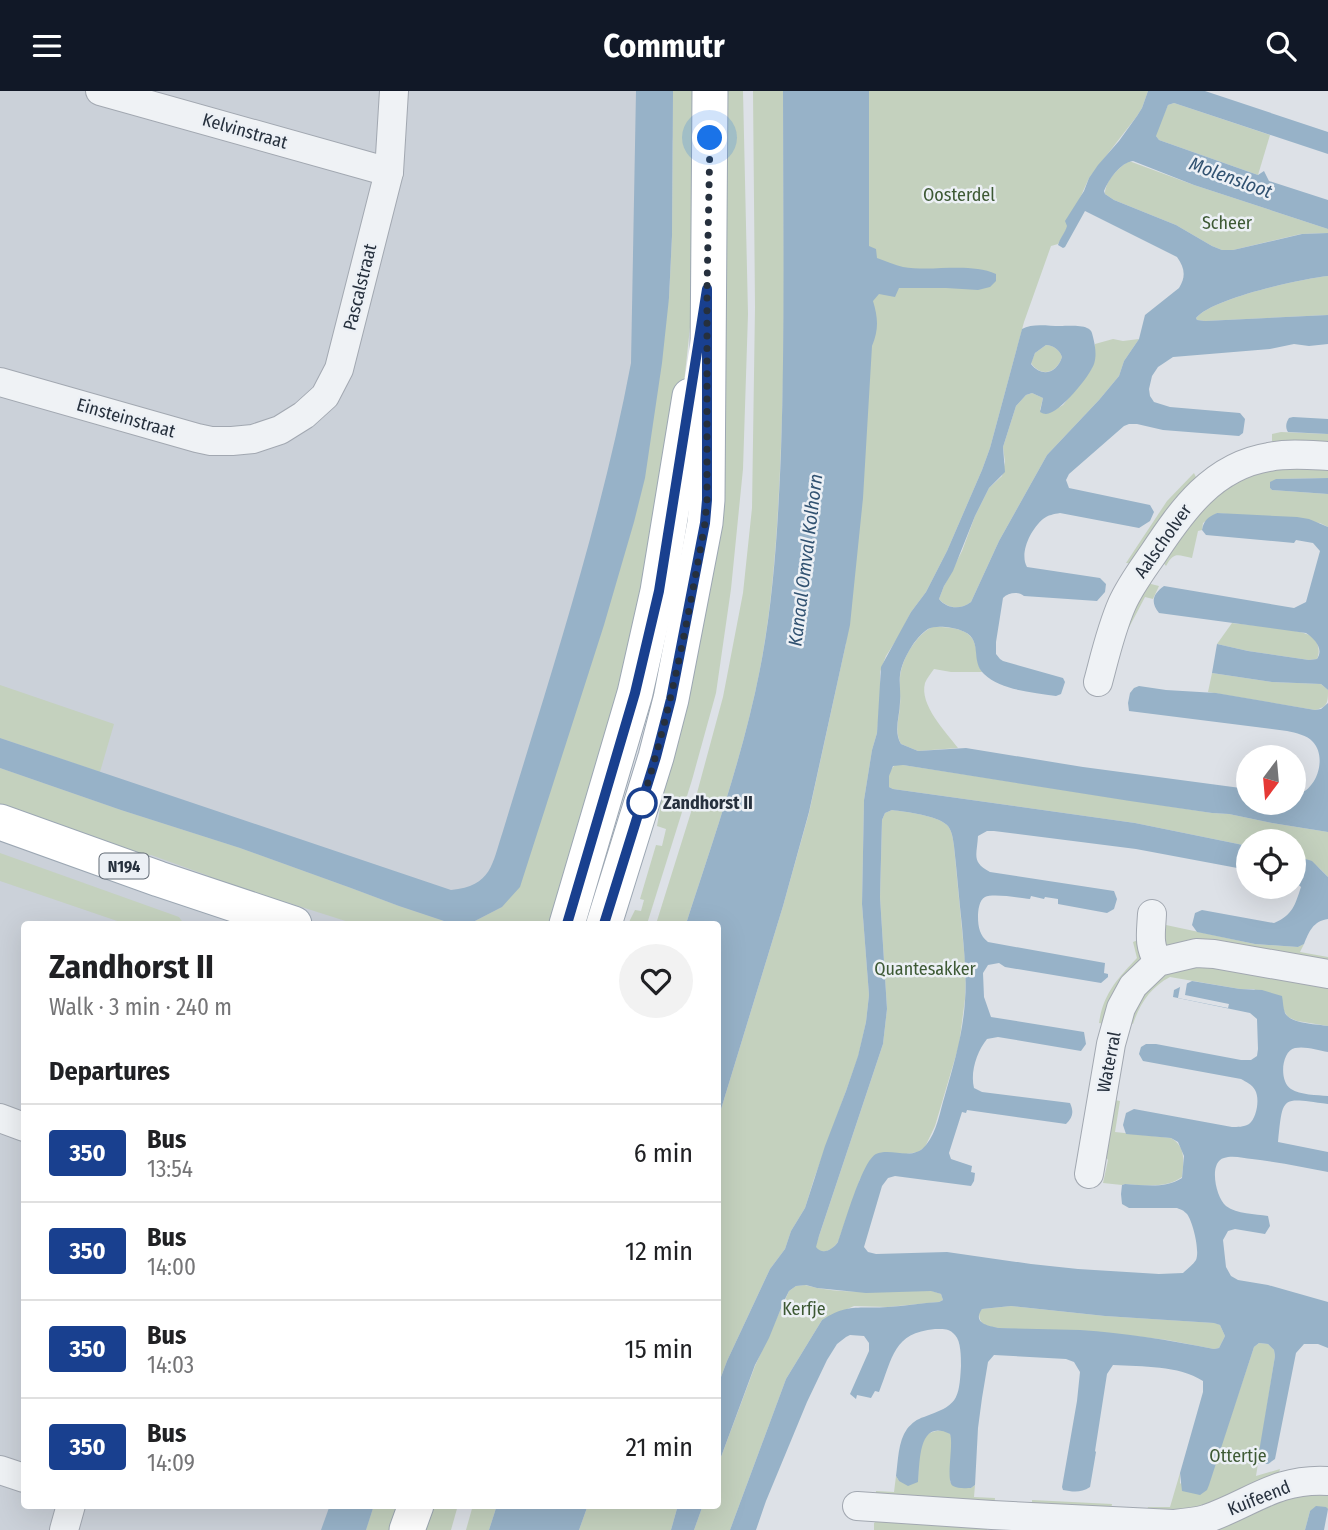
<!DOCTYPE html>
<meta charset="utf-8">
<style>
body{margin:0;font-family:"Fira Sans Condensed",sans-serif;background:#f2f2f2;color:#202124;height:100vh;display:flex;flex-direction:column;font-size:26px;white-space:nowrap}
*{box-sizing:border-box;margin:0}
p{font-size:23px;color:#757577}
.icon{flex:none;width:38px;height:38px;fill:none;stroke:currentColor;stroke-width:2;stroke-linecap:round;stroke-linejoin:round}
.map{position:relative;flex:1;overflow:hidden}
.sheet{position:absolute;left:21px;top:830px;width:700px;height:588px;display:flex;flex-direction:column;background:#fff;border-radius:7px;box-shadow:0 7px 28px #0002}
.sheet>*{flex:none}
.badge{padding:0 14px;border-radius:5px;font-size:24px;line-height:46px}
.needle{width:46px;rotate:196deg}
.controls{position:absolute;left:1236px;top:654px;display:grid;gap:14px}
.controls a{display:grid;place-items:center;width:70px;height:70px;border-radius:50%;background:#fff;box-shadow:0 7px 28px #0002;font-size:35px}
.you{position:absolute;width:35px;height:35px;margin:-18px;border:5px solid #fff;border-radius:50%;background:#1a73e8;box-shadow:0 0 0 10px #1a73e833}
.map>.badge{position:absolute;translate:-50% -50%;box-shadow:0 0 0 4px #fff}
h2{padding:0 28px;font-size:26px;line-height:63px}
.round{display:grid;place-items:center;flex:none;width:74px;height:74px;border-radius:37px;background:#f2f2f2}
.head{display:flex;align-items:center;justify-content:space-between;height:119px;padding:0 28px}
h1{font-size:33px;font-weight:700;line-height:52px}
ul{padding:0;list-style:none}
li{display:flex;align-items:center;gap:21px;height:98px;padding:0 28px;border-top:2px solid #e0e0e0}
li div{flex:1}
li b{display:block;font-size:26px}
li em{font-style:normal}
li .badge{min-width:77px;font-weight:700;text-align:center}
header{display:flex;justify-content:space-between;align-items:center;height:91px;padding:0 28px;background:#111827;color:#fff;font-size:32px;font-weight:700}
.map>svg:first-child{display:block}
.built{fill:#cbd1d9}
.green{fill:#c4d1be}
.water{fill:#97b2c8;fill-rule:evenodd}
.pier{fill:#dde1e7}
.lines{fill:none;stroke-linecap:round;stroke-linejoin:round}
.minor-casing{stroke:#a2a8b1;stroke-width:30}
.major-casing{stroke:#9ca7b3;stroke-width:37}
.minor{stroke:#eff2f5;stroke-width:28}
.major{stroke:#fff;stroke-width:35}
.line-casing{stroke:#fff;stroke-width:16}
.line{stroke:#19408f;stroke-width:10}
.walk{stroke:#26303d;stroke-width:7;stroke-dasharray:0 12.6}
.stop-dot{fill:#fff;stroke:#19408f;stroke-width:3.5}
.labels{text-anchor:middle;stroke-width:5;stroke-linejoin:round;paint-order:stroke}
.shield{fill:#ecf0f5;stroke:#616a74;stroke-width:2}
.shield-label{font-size:16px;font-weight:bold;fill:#26303d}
.street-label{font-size:18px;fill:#26303d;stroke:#ecf0f5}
.park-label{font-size:18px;fill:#3d5934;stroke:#ecf0f5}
.stop-label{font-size:18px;font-weight:bold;fill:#26303d;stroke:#ecf0f5;text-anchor:start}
.water-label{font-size:19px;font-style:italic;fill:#315271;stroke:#ecf0f5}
</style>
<header><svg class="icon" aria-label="menu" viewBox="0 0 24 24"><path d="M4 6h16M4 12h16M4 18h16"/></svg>Commutr<svg class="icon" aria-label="search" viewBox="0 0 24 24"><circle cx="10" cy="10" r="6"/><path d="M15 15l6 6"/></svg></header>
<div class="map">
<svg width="1328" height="1439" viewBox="0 0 1328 1439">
<rect width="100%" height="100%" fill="#dde1e7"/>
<polygon class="built" points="0,0 681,0 533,833 24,833 24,1414 385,1414 377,1439 0,1439"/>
<g class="green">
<polygon points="673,0 696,0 692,192 691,227 684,292 632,551 551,833 469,833 502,816 669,207 672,145"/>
<polygon points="720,0 743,0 748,223 743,378 731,498 716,602 692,689 647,833 628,833 635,819 641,820 644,809 640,808 656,754 662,755 666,738 657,735 666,681 685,598"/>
<path d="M753 0H783C783 119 786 237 781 356 778 430 774 505 760 578 743 665 713 749 686 833H656L697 702 723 606 743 502 752 417 755 216Z"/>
<polygon points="862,0 1148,0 1142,17 1137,25 1089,87 1065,141 1058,153 1051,155 1024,231 990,357 982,379 947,460 926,501 911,521 900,543 886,565 880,581 880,610 877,642 872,659 864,709 862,813 869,904 866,931 858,966 846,1000 814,1088 805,1117 791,1140 785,1158 770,1178 727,1270 718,1294 718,1028 783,815 809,722 846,552"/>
<polygon points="1174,12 1270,44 1258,84 1159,49 1156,45 1156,41 1168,14"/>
<path d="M1129 70 1194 94 1328 138V142L1301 143 1233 159H1222L1212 155 1176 134 1114 109 1105 103C1105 90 1118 77 1129 70Z"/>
<path d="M1328 185V224L1205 230 1197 229 1196 227C1212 207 1301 188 1328 185Z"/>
<path d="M1113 248 1123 250 1139 248 1124 270 1119 285 1099 309 1047 364 999 450 971 511C961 519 948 518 939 508L944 495 962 460 975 425 989 397 1002 385 1005 371 1003 356 1016 315 1026 304 1032 302 1043 307 1040 319 1053 320 1063 314 1092 277 1095 260V253Z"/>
<path d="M1046 254C1053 254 1060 259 1062 266 1057 282 1041 287 1031 272L1035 262Z"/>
<polygon points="1281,341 1328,343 1328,359 1281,359 1272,350 1272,343"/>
<path d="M1328 370V387L1276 388 1270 397 1272 399 1328 403V436L1320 432 1217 422 1203 432 1202 439 1198 440 1192 467C1178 464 1174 460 1166 475L1157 464 1240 381Z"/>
<polygon points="1194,382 1200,395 1139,473 1126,472 1167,410"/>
<polygon points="1147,492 1159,495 1153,508 1145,506 1124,546 1119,537"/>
<path d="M1232 532C1247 534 1299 538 1309 544 1318 549 1321 559 1317 568L1309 569 1248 560 1217 553Z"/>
<path d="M932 536C947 536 971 536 975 554 978 564 976 572 982 581H951L934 578C931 582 927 587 925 592 919 614 946 641 958 657L918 660 901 653C894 641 899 628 900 615 901 606 899 596 900 587 901 569 916 544 932 536Z"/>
<path d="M1212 582 1272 591 1321 593 1328 599C1328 611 1328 616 1315 619L1208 601Z"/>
<polygon points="0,594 114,633 100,681 0,647"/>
<path d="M895 674H903L1212 722 1229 723 1272 732 1328 741V786C1318 775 1309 767 1293 764V751H1248V755L1135 732 893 698 889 696C888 688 888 680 895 674Z"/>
<polygon points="0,677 121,719 240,757 351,797 399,815 453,833 355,833 289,812 220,796 209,785 151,764 141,767 0,719"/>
<path d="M892 719C906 721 936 724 947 734 952 739 953 748 954 755L966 880 965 908 959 954 935 1035 925 1056 918 1061 906 1063 885 1062 860 1088 838 1151C833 1158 823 1165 815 1157L883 953 887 918 880 806 882 729 885 722Z"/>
<polygon points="0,762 179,826 184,833 126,833 0,790"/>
<polygon points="1166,834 1255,853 1298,856 1304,853 1300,861 1328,866 1328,877 1168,862 1158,841 1166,836"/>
<path d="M1138 849 1146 866 1105 933 1099 932C1103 903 1118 887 1137 867L1133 851Z"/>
<path d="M1190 869 1328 889V935L1297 930 1288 926 1284 920 1254 898H1240L1170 886C1151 896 1140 912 1133 933L1128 931 1151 885Z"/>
<path d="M1109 1008 1120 1010 1115 1041 1171 1047C1186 1056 1184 1070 1182 1086 1165 1098 1144 1094 1125 1093L1122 1094 1103 1092 1108 1069 1100 1057Z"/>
<path d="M805 1194C847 1206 889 1197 932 1200L941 1203 943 1209 939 1211 888 1216 854 1215 822 1229 786 1288 730 1439H694L703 1414H718V1374L755 1275 789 1200 796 1195Z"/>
<path d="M1011 1215 1105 1225 1215 1232 1220 1234 1225 1245 1219 1257 1214 1258 1167 1249 1134 1245 999 1237C987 1235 979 1235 979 1221L982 1218Z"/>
<polygon points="1259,1252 1268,1253 1274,1259 1275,1265 1256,1385 1280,1378 1278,1385 1218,1416 1146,1422 1148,1416 1170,1416 1180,1382 1180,1393 1223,1349 1254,1256"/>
<path d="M943 1339 950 1343 953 1349 950 1391 971 1397 975 1394 974 1406 995 1407 994 1417 876 1403V1400L894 1401 896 1385 899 1390 918 1391C919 1378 917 1355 926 1345 931 1340 937 1340 943 1339Z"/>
<polygon points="1328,1396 1328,1421 1328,1418 1310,1420 1305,1439 1162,1439 1264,1407"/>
<polygon points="1032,1409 1112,1413 1110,1424 1039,1420 1032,1412"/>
<polygon points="374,1414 399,1414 392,1439 366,1439"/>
<polygon points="431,1414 458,1414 451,1439 422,1439"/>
<polygon points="473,1414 497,1414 489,1439 466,1439"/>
<polygon points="588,1414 678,1414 671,1439 579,1439"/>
<polygon points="883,1424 986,1430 987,1439 874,1439 874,1432"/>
</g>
<g class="water">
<path d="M636 0H673L672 145 669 207 662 272 645 387 634 431 604 534 520 796 502 816 469 833H453L399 815 351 797 240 757 121 719 0 677V647L451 799C492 795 492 773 503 740 550 585 601 431 631 272Z"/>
<path d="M783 0H869V155L876 158 877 167C886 170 895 174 903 176 933 181 969 171 996 183V190L990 196 978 199 946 197H899L895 206 879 203 873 210C878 227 879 238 872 255L863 407 850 534 809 721 783 815 718 1028V833H686C713 749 743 665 760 578 774 507 778 433 781 361 785 241 783 120 783 0Z"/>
<path d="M1148 0H1205L1328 41V63L1174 12 1168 14 1156 45 1159 49 1258 84 1264 80 1269 90 1328 109V138L1194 94 1133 70C1120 72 1109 88 1104 100L1105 103 1114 109 1176 134 1212 155 1222 159H1233L1302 143 1328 142V185C1301 188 1212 207 1196 227L1197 229 1205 230 1328 224V253L1309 255 1294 253 1270 258 1173 266 1158 276 1152 285 1149 298 1150 305 1154 311 1170 316 1240 322 1245 328 1243 342 1239 345 1163 339 1137 333H1129L1124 335 1069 383 1066 389 1069 397 1150 414 1154 421 1150 430 1139 437 1060 422C1054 423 1048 424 1043 428 1031 438 1019 462 1027 476L1100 487 1106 493 1105 501 1097 510 1024 505C1018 500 1008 502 1003 507L996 551V563L1000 568 1003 570 1063 587 1065 591 1061 603 1056 605C1033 601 1002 600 984 583 969 569 985 547 960 539 952 536 935 534 928 538 915 546 902 569 900 584 899 593 901 602 900 611 900 625 893 640 901 653L918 660 966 657 1083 676 1248 698V712H1293V704C1316 703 1328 667 1313 651 1307 644 1296 642 1287 640L1129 620 1128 612 1130 602 1134 597 1139 595 1166 599 1216 602 1315 619 1321 618 1328 612V741L1272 732 1229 723 1212 722 1130 710 903 674 893 675 889 685V696L893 698 1135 732 1248 755V779L1136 758 994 740H987L978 745C977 764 971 771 990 781L1114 800 1117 808 1114 818 1107 822 1058 813V808L1045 806 1044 808 1031 805 1030 808C1021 807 993 802 985 806 979 809 978 820 978 826 978 836 980 845 988 851L1105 872 1104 882 1108 883V886L1101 892 1005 876 999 872 988 874 983 882 984 906 991 926 1084 941 1086 953 1081 960 998 946 987 948C977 960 970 981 974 997L982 1001 1070 1012C1074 1021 1073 1026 1066 1033L967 1019 966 1022 962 1021 949 1062 951 1068 972 1075 971 1081 975 1082 974 1090 971 1095 895 1085 888 1087 882 1095 864 1156 868 1161 876 1163 947 1161 1031 1173 1078 1178 1159 1183 1183 1182C1187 1178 1193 1174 1196 1169 1200 1160 1193 1131 1187 1123 1183 1119 1182 1119 1177 1117H1129L1122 1113 1121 1103 1122 1094 1125 1093C1144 1094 1165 1098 1182 1087L1184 1065 1178 1051 1171 1047 1126 1043 1123 1034 1126 1022 1134 1018 1232 1036C1237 1036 1244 1036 1249 1033 1257 1027 1260 1007 1255 999 1252 993 1246 991 1241 988L1143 970 1139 963 1141 956 1146 953H1156L1241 969H1251L1257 965 1258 958 1257 928 1250 922 1173 906 1174 899 1192 890 1240 898 1262 899 1282 905C1283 910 1283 917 1285 922 1291 933 1316 933 1328 935V961C1318 959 1305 955 1295 957 1281 960 1279 991 1291 998 1300 1004 1317 1004 1328 1005V1013C1281 1007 1283 1003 1278 1051L1328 1061V1081C1303 1076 1278 1071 1252 1068 1244 1067 1232 1064 1224 1067 1208 1071 1216 1107 1226 1115 1237 1123 1255 1123 1268 1125L1270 1135 1265 1143 1235 1138 1228 1140 1223 1149 1226 1176 1231 1185 1238 1189 1268 1194 1328 1211V1257L1318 1253H1304L1296 1262 1275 1368 1268 1373H1257L1275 1265 1274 1259 1268 1253 1259 1252 1254 1256 1209 1394 1207 1399 1200 1404 1182 1400 1180 1382 1203 1301V1290C1178 1274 1143 1276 1113 1274L1107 1283 1095 1360 1096 1361 1090 1396C1081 1402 1073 1401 1063 1399L1062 1396 1077 1310 1080 1281 1074 1271 1066 1268 994 1264 988 1271 982 1307 978 1337 975 1394 971 1397C967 1397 958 1398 953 1395 945 1390 954 1354 950 1343 918 1327 920 1371 918 1391L908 1395 899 1390 896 1385C898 1371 898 1350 907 1338 912 1332 917 1328 924 1326 957 1314 959 1310 961 1275 961 1266 961 1250 955 1244 949 1237 944 1238 935 1238 893 1242 893 1266 879 1301L875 1300 871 1307 857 1304 856 1308 850 1303 869 1260V1252L864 1245 850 1244 846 1246 837 1253 827 1269 807 1311 766 1410 756 1439H730L786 1288 822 1229C848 1212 860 1218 888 1216 905 1215 922 1212 939 1211L943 1209 941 1203 931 1200 866 1202 817 1197 806 1194 796 1195 789 1200 784 1210 769 1247 755 1274 718 1374V1294L727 1270 770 1178 785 1158 791 1140 805 1117 825 1055 846 1000 858 965 866 931 869 904 862 813 864 709 872 659 877 642 881 576 911 521 926 501 947 460 982 379 990 357 1022 238C1032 232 1048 235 1060 235 1067 235 1081 234 1087 237 1092 239 1092 242 1093 246 1095 254 1097 264 1094 273 1090 285 1059 323 1046 323 1044 323 1042 322 1040 321L1043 307 1032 302 1026 304 1016 315 1003 356 1005 381 989 397 975 425 953 480 944 495 939 508C947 518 961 519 971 511L999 450 1047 364 1099 309 1119 285 1124 270 1139 248 1145 224 1179 197C1186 186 1185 177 1177 166L1085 120 1065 156 1063 157 1058 154C1060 147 1065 142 1067 135L1065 130 1084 100 1089 87 1098 74 1119 50 1137 25 1142 17ZM1046 254C1053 254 1060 259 1062 266 1057 282 1042 287 1031 273L1035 262ZM892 719C906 721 936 724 947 734 952 739 953 748 954 755 957 782 959 808 962 835 964 860 967 885 965 910 963 942 954 973 945 1004 940 1020 937 1041 926 1054 913 1071 892 1056 876 1063 862 1070 844 1135 838 1151 833 1158 823 1165 816 1156L819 1145 883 953 887 918 880 806 882 729 885 722ZM1011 1215 1105 1225 1214 1232 1220 1234 1225 1245 1219 1257 1214 1258C1169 1249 1125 1242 1080 1239 1053 1238 1026 1238 999 1237 988 1235 972 1232 982 1218Z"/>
<path d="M1293 326 1328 328V343L1288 341C1285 336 1286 332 1289 327Z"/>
<polygon points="1328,387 1328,403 1272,399 1270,397 1270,391 1276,388"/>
<path d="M1217 422 1297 426 1309 428 1328 436V599L1321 593 1272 591 1212 582 1217 553 1248 560 1309 569 1317 568C1324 558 1315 548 1306 542L1159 522C1150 511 1153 503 1164 495L1294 517 1306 511 1320 460 1313 452 1296 449 1294 452 1206 444 1202 439C1204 429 1208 426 1217 422Z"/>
<path d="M1293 764 1312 770 1328 786V828C1313 830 1309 841 1304 853L1298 856 1255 853 1197 841 1192 834 1195 822 1202 819 1274 832C1293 824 1295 814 1301 796L1293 789Z"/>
<polygon points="330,1414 374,1414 366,1439 321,1439"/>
<polygon points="497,1414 588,1414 579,1439 489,1439"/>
<polygon points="678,1414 703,1414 694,1439 671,1439"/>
<polygon points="1316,1415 1326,1416 1328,1418 1324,1439 1305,1439 1310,1420"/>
</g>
<polygon class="pier" points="1181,891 1187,892 1185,904 1229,913 1228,917 1178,907"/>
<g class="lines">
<defs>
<g id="minor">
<polyline points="100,0 389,81"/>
<polyline points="0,291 197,347 211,350 232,350 253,348 280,339 304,324 325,305 339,278 389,81 394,0"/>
<path d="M1098 591C1105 565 1111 538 1122 513 1130 495 1142 479 1153 463 1182 419 1213 375 1269 366 1288 362 1309 364 1328 365"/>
<path d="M1152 823C1151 843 1148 853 1158 871"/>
<polyline points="0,1027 24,1036"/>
<polyline points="1089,1083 1111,953 1121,917 1133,895 1158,871 1196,862 1214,863 1328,883"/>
<polyline points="0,1379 24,1387"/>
<path d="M857 1415 992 1424 1173 1433C1184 1432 1196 1431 1206 1428 1252 1412 1276 1387 1328 1390"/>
<polyline points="64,1439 71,1414"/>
</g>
<g id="major">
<polyline points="0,731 159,788 294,833"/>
<polyline points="567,833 635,602 658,500 690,305"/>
<polyline points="604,833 656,666 671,608 705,432 707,409 710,0"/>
<polyline points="407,1439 416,1414"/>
</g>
</defs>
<use href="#minor" class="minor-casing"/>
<use href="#major" class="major-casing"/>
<use href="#minor" class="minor"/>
<use href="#major" class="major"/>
</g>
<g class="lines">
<defs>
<polyline id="line" points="567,833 635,602 659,500 707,198 707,409 705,432 671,608 656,666 604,833"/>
</defs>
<use href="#line" class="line-casing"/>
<use href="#line" class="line"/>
<path class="walk" d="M642 712 641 714C671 621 688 527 705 432L707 409V198L710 47"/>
</g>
<circle class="stop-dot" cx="642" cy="712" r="14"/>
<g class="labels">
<rect class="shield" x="99.5" y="762.5" width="49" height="25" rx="5"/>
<g class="shield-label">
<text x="124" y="781">N194</text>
</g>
<g class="street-label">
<text transform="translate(245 40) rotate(16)" y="6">Kelvinstraat</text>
<text transform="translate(360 196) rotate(-76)" y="6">Pascalstraat</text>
<text transform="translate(126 327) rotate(16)" y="6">Einsteinstraat</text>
<text transform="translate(1163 450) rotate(-55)" y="6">Aalscholver</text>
<text transform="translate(1109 971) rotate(-79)" y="6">Waterral</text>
<text transform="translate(1259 1407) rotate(-22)" y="6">Kuifeend</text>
</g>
<g class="park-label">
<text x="959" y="110">Oosterdel</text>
<text x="1227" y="138">Scheer</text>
<text x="925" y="884">Quantesakker</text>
<text x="804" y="1224">Kerfje</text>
<text x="1238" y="1371">Ottertje</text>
</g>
<g class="stop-label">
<text x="663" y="718">Zandhorst II</text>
</g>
<g class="water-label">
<text transform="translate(1231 86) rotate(20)" y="7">Molensloot</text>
<text transform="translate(805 469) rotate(-83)" y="7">Kanaal Omval Kolhorn</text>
</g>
</g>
</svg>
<div class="controls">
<a><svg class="needle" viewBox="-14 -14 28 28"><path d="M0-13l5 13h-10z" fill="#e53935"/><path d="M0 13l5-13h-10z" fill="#757577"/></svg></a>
<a><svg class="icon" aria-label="locate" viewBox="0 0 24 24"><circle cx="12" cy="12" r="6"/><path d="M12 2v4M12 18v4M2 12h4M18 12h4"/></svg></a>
</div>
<div class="you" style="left:710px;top:47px"></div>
<section class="sheet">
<div class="head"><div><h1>Zandhorst II</h1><p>Walk · 3 min · 240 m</p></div><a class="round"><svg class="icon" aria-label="heart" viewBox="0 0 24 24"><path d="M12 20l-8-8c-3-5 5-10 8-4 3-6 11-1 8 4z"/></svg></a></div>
<h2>Departures</h2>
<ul>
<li><span class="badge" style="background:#19408f;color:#fff">350</span><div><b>Bus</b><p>13:54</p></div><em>6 min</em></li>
<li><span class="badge" style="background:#19408f;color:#fff">350</span><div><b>Bus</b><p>14:00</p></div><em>12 min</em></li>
<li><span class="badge" style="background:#19408f;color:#fff">350</span><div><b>Bus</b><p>14:03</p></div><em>15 min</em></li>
<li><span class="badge" style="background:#19408f;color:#fff">350</span><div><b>Bus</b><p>14:09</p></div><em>21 min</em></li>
</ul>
</section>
</div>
